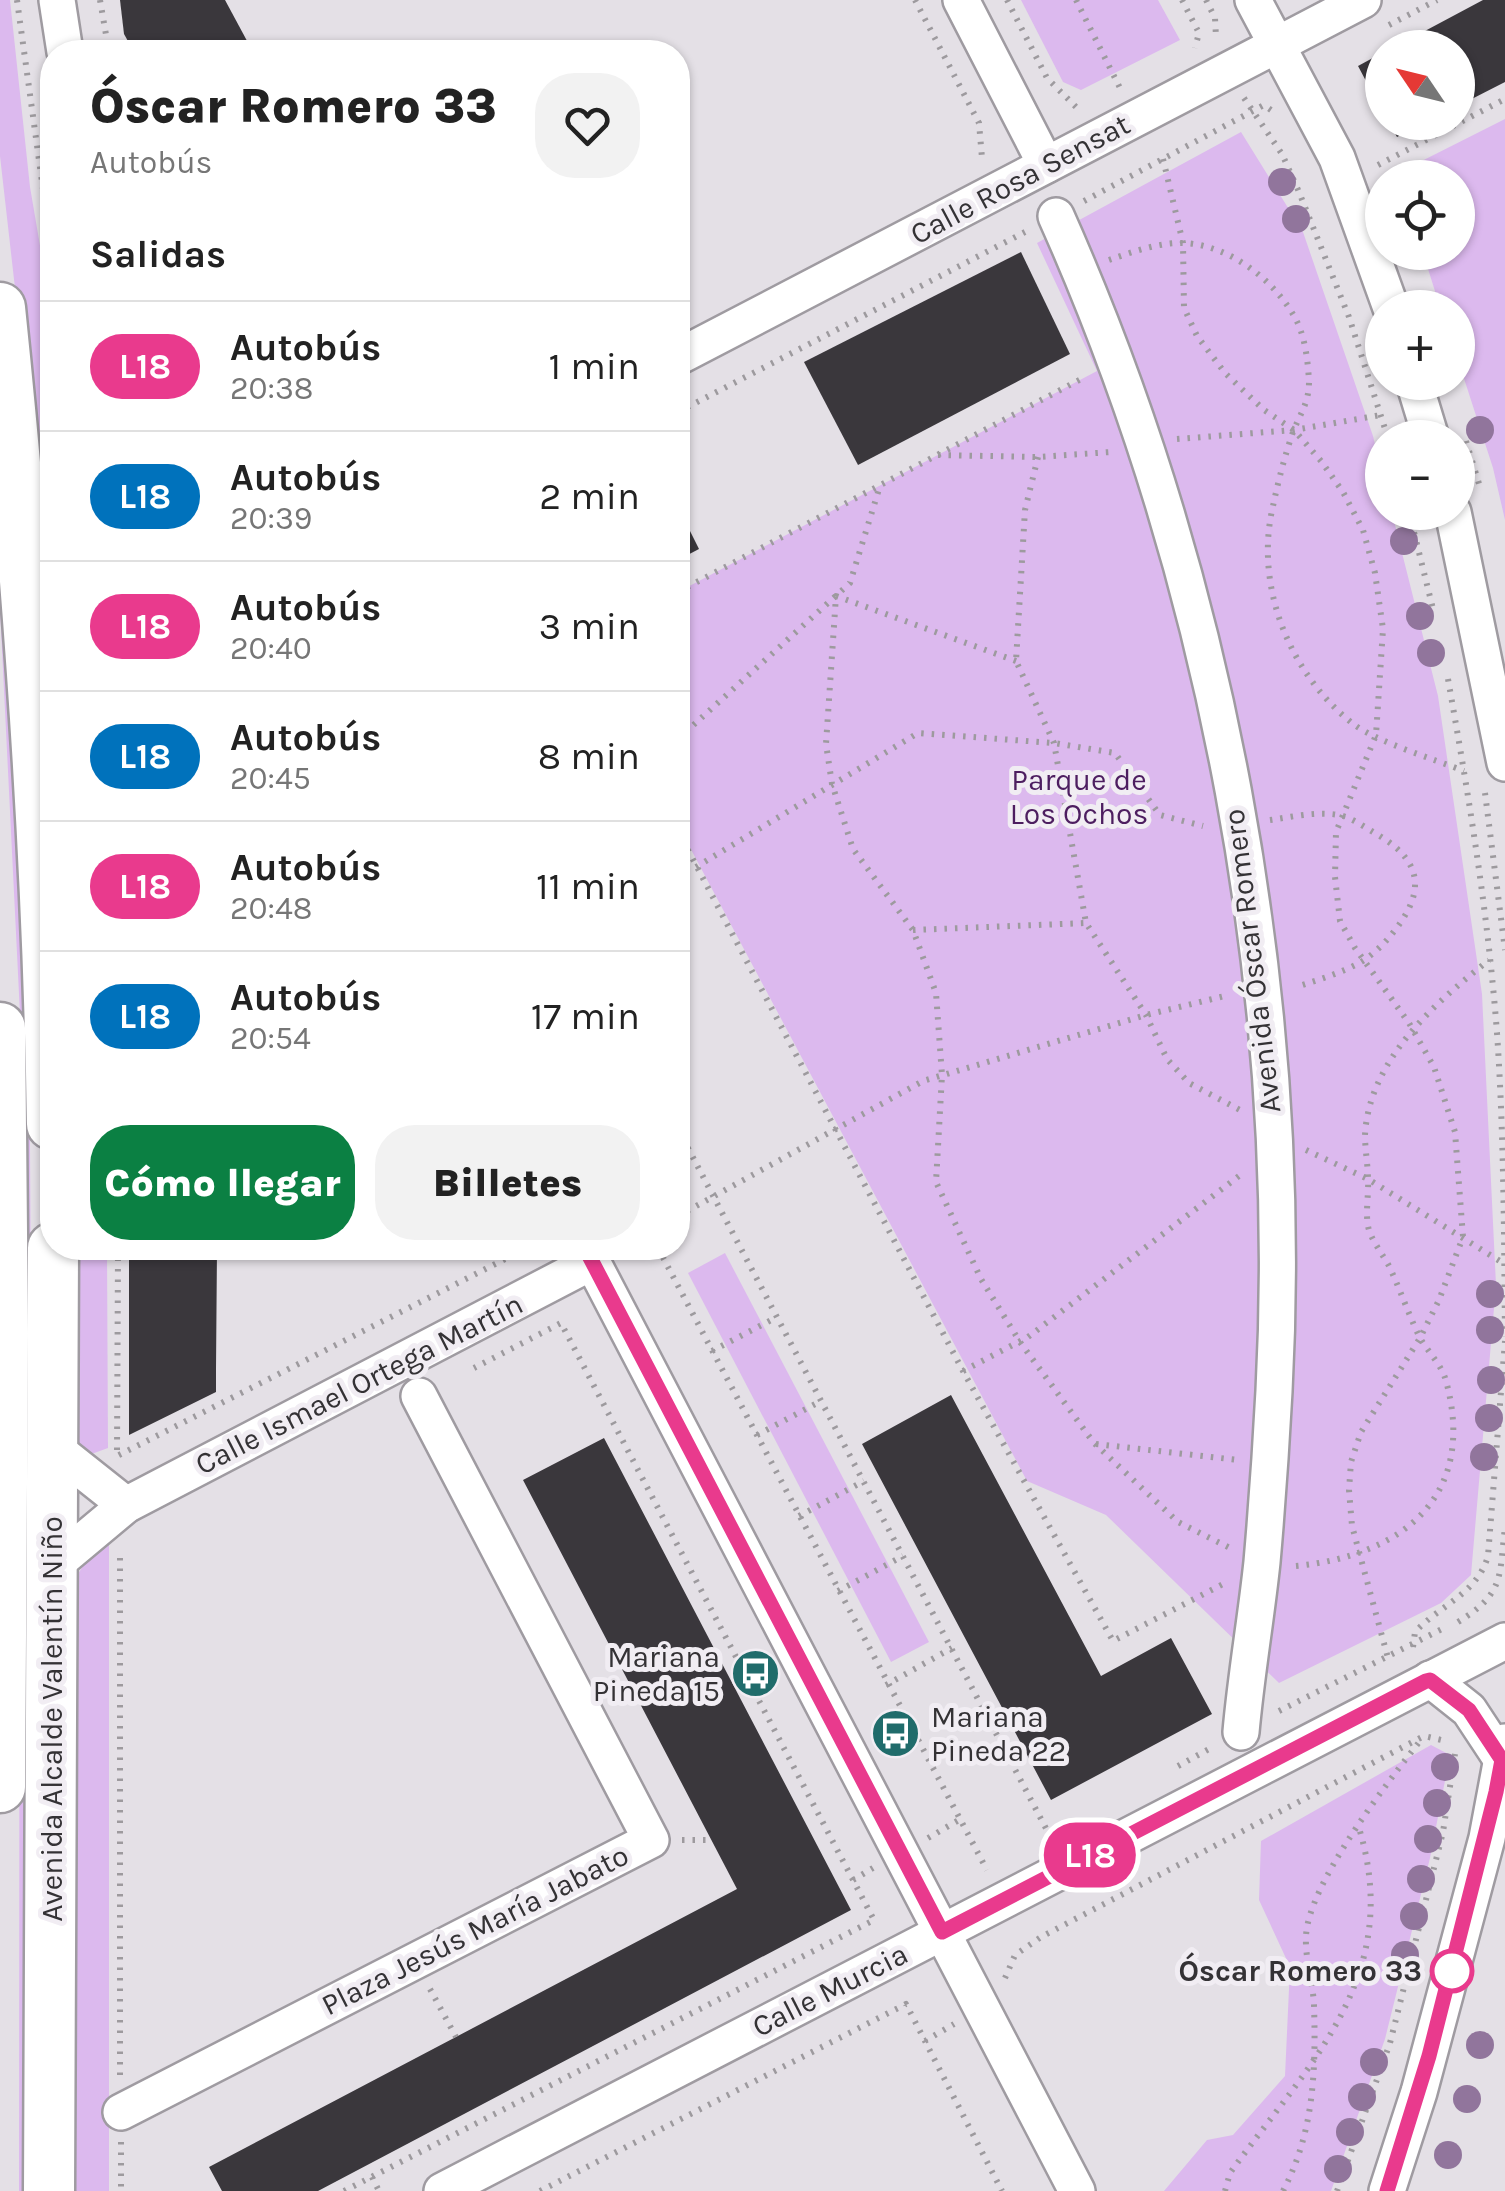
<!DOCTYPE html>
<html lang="es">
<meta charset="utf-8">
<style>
body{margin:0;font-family:Karla,sans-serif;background:#f2f2f2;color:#222;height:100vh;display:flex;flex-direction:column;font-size:38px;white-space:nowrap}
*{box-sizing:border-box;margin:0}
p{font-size:32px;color:#767676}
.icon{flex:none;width:55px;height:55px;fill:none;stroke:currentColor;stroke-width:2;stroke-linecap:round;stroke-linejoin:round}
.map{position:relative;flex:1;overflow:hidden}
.side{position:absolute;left:40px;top:40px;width:650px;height:1220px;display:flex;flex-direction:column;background:#fff;border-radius:40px;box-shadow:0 2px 8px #0004}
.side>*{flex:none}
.badge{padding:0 20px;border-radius:32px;font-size:35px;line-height:65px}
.needle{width:65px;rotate:305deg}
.controls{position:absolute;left:1365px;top:30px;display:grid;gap:20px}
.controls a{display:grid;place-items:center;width:110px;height:110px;border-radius:50%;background:#fff;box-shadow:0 2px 8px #0004;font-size:50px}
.map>.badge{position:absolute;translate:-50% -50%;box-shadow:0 0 0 5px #fff}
h2{padding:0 50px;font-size:38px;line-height:90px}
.round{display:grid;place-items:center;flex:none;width:105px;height:105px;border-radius:40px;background:#f2f2f2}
.head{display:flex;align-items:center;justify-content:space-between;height:170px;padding:0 50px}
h1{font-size:48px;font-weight:800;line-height:75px}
.cta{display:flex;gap:20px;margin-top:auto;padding:20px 50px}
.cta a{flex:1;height:115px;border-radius:40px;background:#0b8043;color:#fff;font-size:40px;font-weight:800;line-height:115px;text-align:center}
.cta a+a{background:#f2f2f2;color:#222}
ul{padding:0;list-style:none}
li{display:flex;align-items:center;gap:30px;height:130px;padding:0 50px;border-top:2px solid #e0e0e0}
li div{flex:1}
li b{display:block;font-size:38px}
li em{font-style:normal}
li .badge{min-width:110px;font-weight:700;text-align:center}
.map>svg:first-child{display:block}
.green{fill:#dcb9ee}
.building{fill:#3a373c}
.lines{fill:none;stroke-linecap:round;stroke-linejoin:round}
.street-casing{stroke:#9f9ba1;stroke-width:40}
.secondary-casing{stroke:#9f9ba1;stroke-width:55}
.path{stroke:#9d9a9e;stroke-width:6;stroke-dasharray:2.5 8;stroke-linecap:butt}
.street{stroke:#fff;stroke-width:35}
.secondary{stroke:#fff;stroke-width:50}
.tree{fill:#91759c}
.line-casing{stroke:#fff;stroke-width:22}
.line{stroke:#e93a8d;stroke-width:15}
.stop-dot{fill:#fff;stroke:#e93a8d;stroke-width:5}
.labels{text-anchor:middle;stroke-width:10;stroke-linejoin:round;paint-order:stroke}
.street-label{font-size:30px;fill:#343235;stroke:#f1edf3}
.park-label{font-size:30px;fill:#4d1e60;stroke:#f1edf3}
.poi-label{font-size:30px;fill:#343235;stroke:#f1edf3;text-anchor:end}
.stop-label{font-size:30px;font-weight:bold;fill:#343235;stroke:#f1edf3;text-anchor:end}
</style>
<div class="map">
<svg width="1505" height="2191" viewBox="0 0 1505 2191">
<rect width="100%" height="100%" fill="#e4e0e6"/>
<g class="green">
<polygon points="0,0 10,0 30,187 52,316 52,595 50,596 0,156"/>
<polygon points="1021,0 1158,0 1180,40 1081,90 1063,82"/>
<polygon points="1505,119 1505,520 1493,468 1458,360 1458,308 1440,307 1423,253 1458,252 1458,178 1395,178 1394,175"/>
<polygon points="1241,132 1303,232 1373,436 1382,473 1382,512 1392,513 1438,696 1482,994 1496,1285 1471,1575 1441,1603 1279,1683 1106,1515 1027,1481 678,825 678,592 1097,371 1037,243"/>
<polygon points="0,498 29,973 32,1480 29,2191 19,2191 20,1014 0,609"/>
<polygon points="71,1248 107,1248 108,1448 75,1460"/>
<polygon points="725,1253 929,1642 891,1662 688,1273"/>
<polygon points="109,1543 109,2191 74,2191 73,1583 92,1550"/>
<polygon points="1431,1745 1450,1755 1430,1858 1385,2039 1331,2191 1164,2191 1207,2140 1233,2135 1285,2076 1290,1967 1259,1900 1261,1841"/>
</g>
<g class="building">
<polygon points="120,0 225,0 253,52 134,52 124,34"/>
<polygon points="1483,0 1505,0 1505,82 1458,106 1458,48 1393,48"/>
<polygon points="1382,53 1382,111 1358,66"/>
<polygon points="1389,122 1426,122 1397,137"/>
<polygon points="1021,252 1070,354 858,465 804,362"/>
<polygon points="678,507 699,549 678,560"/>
<polygon points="129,1248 217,1248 216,1370 216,1392 129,1435"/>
<polygon points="951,1395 1101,1676 1171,1638 1212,1714 1051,1800 862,1444"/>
<polygon points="604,1438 851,1910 318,2191 222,2191 209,2167 737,1889 523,1480"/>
</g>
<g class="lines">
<defs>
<g id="street">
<polyline points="57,0 65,52"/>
<polyline points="961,0 1046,165"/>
<polyline points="1253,0 1337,158 1391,308"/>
<path d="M1056 216C1217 577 1295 996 1274 1391 1271 1448 1267 1505 1262 1562 1256 1619 1246 1675 1241 1732"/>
<polyline points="678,357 1363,0"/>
<polyline points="1414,382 1431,438"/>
<polyline points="1453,512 1505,763"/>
<polyline points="585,1248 1077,2191"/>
<polyline points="53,1447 126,1505"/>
<polyline points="53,1566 126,1505 592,1262"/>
<polyline points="1430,1679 1469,1710 1502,1760"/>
<polyline points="121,2112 651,1840 419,1396"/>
<polyline points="442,2191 1505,1641"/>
<polyline points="1387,2191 1419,2092 1487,1838 1505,1742"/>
</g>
<g id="secondary">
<path d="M0 308C28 580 48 851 52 1124"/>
<polyline points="0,1028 3,1334 0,1787"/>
<polyline points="49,2191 53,1248"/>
</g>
</defs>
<use href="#street" class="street-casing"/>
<use href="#secondary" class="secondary-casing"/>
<g class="path">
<polyline points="17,0 46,211 52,240"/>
<polyline points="100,0 109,52"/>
<polyline points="915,0 979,123 982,158"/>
<polyline points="1007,0 1047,78 1077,108"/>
<polyline points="1076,0 1120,88"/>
<polyline points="1182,0 1199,33 1195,48"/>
<polyline points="1206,0 1215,18 1216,37"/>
<polyline points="1389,25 1437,0"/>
<polyline points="1244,98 1282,154 1299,192 1349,317 1388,438"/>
<polyline points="1163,159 1183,243 1184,308 1197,336 1225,373 1264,410 1294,430 1321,461 1343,492 1363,530 1375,573 1383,629 1376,735 1336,832 1335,877 1340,921 1355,948 1409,1023 1434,1067 1455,1132 1463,1237 1439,1300 1420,1338 1361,1432 1351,1462 1349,1490 1352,1526 1388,1658"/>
<polyline points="1378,165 1505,99"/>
<polyline points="1084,201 1264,105 1271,110"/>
<path d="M1109 260C1132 252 1160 242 1184 243 1228 245 1272 278 1294 316 1305 334 1308 361 1309 382 1309 403 1300 414 1293 432 1285 455 1278 482 1273 506 1254 585 1289 673 1352 723 1376 742 1434 759 1464 771"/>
<polyline points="1370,336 1382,371"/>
<polyline points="678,412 1025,232"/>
<polyline points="1177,439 1294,430 1381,415"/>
<polyline points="1466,441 1480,487"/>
<polyline points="938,455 1038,457 1111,452"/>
<polyline points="1038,457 1025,510 1016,661 1054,743 1086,923 1146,1015 1167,1059 1189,1083 1240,1110"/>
<polyline points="1409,512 1434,613"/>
<polyline points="678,592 1083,378"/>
<polyline points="1016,661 836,596 826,744 832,784 853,849 913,930 936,993 942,1075 936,1182 981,1279 1020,1342 1094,1443 1178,1522 1232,1549"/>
<path d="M1448 679C1469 797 1488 914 1497 1033 1504 1134 1504 1236 1505 1337"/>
<polyline points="678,739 850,583 880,486"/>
<polyline points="1485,793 1505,950"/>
<path d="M1270 820C1292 817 1316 811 1339 815 1350 817 1363 826 1373 832 1420 858 1428 888 1395 930 1386 942 1374 954 1361 962 1341 973 1318 980 1296 987"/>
<polyline points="678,831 963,1371 1113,1641 1225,1583"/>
<polyline points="696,867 918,733 1054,743 1115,753 1160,815 1203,826"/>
<polyline points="913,930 1086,923"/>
<polyline points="678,1129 1050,1836"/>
<polyline points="1306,1150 1368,1179 1503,1263"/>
<polyline points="678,1216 923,1081 1146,1015 1229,995"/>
<polyline points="118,1248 117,1456 517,1253 514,1248"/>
<polyline points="658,1248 987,1870"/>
<polyline points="712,1351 777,1317"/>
<polyline points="963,1371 1028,1337 1239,1176"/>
<polyline points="757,1435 821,1401"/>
<polyline points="1096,1444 1238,1460"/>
<polyline points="799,1516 864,1481"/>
<polyline points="120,1558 120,2075"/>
<path d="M1296 1566C1401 1556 1478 1497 1446 1381 1442 1365 1427 1351 1419 1336 1408 1313 1400 1289 1389 1266 1383 1255 1375 1245 1370 1233 1364 1218 1369 1196 1368 1180 1368 1165 1365 1150 1365 1135 1369 1060 1435 1003 1489 960"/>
<polyline points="838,1591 903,1556"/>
<path d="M1458 1622C1505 1593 1499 1577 1505 1527"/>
<path d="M1413 1647 1415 1632C1440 1605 1477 1594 1488 1556L1505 1341"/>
<polyline points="886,1685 952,1648"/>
<polyline points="1279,1711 1442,1629"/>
<polyline points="1178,1766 1211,1748"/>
<polyline points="928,1838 959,1820"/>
<polyline points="682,1840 711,1840"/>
<polyline points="853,1880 873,1868"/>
<polyline points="1005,1978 1015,1955 1041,1937 1424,1736 1446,1741"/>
<polyline points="430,1989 456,2037"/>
<polyline points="925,2041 954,2024"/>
<polyline points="121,2142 121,2191"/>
<polyline points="372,2177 379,2191"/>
<polyline points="344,2191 874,1920 561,1323 474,1368"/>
<polyline points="540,2191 906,2004 1002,2191"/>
<path d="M1225 2191 1230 2173C1310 2062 1404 1976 1359 1828"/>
<path d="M1283 2191C1314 2132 1316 2071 1314 2005 1313 1983 1305 1959 1306 1937 1307 1886 1387 1783 1420 1741"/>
<polyline points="1337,2191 1390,2043 1443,1832 1455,1754"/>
</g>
<use href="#street" class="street"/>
<use href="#secondary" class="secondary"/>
</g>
<g class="tree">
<circle cx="1282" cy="182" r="14"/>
<circle cx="1296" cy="219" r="14"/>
<circle cx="1480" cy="430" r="14"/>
<circle cx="1404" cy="541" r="14"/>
<circle cx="1420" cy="616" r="14"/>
<circle cx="1431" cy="653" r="14"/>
<circle cx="1490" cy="1294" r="14"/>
<circle cx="1490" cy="1330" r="14"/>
<circle cx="1491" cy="1380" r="14"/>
<circle cx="1489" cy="1418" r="14"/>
<circle cx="1484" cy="1457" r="14"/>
<circle cx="1445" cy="1767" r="14"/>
<circle cx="1437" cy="1803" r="14"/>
<circle cx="1428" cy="1839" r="14"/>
<circle cx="1421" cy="1879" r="14"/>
<circle cx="1414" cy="1916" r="14"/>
<circle cx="1405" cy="1955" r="14"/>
<circle cx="1480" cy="2045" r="14"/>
<circle cx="1374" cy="2062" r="14"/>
<circle cx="1362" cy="2097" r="14"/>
<circle cx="1467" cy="2099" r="14"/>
<circle cx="1350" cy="2132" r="14"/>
<circle cx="1448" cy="2155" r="14"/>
<circle cx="1338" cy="2169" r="14"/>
</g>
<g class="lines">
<defs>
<polyline id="line" points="585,1248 942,1932 1426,1681 1430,1680 1469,1710 1502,1760 1496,1792 1429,2056 1387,2191"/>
</defs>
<use href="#line" class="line-casing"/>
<use href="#line" class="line"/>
</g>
<defs>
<symbol id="bus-disc" viewBox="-11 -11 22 22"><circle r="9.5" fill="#206c6b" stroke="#f1edf3"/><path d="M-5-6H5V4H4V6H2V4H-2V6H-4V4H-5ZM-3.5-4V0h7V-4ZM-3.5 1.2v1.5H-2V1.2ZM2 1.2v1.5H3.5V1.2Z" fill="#fff"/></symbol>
</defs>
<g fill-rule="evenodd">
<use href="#bus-disc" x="728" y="1646" width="55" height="55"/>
<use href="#bus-disc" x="868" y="1706" width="55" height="55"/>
</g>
<circle class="stop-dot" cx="1452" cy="1971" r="20"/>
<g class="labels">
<g class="street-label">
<text transform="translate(1020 179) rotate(-28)" y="10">Calle Rosa Sensat</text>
<text transform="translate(1252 961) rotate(-97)" y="10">Avenida Óscar Romero</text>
<text transform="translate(359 1384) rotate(-27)" y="10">Calle Ismael Ortega Martín</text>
<text transform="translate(52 1719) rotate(-90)" y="10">Avenida Alcalde Valentín Niño</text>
<text transform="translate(475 1930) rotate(-27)" y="10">Plaza Jesús María Jabato</text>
<text transform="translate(830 1990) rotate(-27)" y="10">Calle Murcia</text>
</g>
<g class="park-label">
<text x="1079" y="790">Parque de<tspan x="1079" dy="34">Los Ochos</tspan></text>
</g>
<g class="poi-label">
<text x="720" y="1667">Mariana<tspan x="720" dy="34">Pineda 15</tspan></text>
<text x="931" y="1727" text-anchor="start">Mariana<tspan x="931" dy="34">Pineda 22</tspan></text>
</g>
<g class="stop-label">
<text x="1422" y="1981">Óscar Romero 33</text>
</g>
</g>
</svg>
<div class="controls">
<a><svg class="needle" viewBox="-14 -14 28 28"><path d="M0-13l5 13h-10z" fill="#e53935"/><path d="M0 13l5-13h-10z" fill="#767676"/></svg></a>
<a><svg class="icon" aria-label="locate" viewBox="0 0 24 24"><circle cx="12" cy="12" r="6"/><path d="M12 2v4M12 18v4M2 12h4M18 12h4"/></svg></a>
<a>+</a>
<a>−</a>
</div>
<b class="badge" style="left:1090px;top:1855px;background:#e93a8d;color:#fff">L18</b>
<section class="side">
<div class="head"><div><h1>Óscar Romero 33</h1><p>Autobús</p></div><a class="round"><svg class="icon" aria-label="heart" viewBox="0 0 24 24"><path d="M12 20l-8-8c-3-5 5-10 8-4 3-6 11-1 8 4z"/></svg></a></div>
<h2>Salidas</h2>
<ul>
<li><span class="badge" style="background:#e93a8d;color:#fff">L18</span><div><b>Autobús</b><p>20:38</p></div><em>1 min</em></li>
<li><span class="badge" style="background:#0072bc;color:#fff">L18</span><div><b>Autobús</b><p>20:39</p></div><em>2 min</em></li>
<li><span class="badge" style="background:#e93a8d;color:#fff">L18</span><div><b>Autobús</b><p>20:40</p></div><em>3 min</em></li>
<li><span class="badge" style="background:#0072bc;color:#fff">L18</span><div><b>Autobús</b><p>20:45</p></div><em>8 min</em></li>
<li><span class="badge" style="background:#e93a8d;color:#fff">L18</span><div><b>Autobús</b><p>20:48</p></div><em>11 min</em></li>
<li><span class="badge" style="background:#0072bc;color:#fff">L18</span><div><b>Autobús</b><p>20:54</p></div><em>17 min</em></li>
</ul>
<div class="cta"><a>Cómo llegar</a><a>Billetes</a></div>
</section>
</div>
